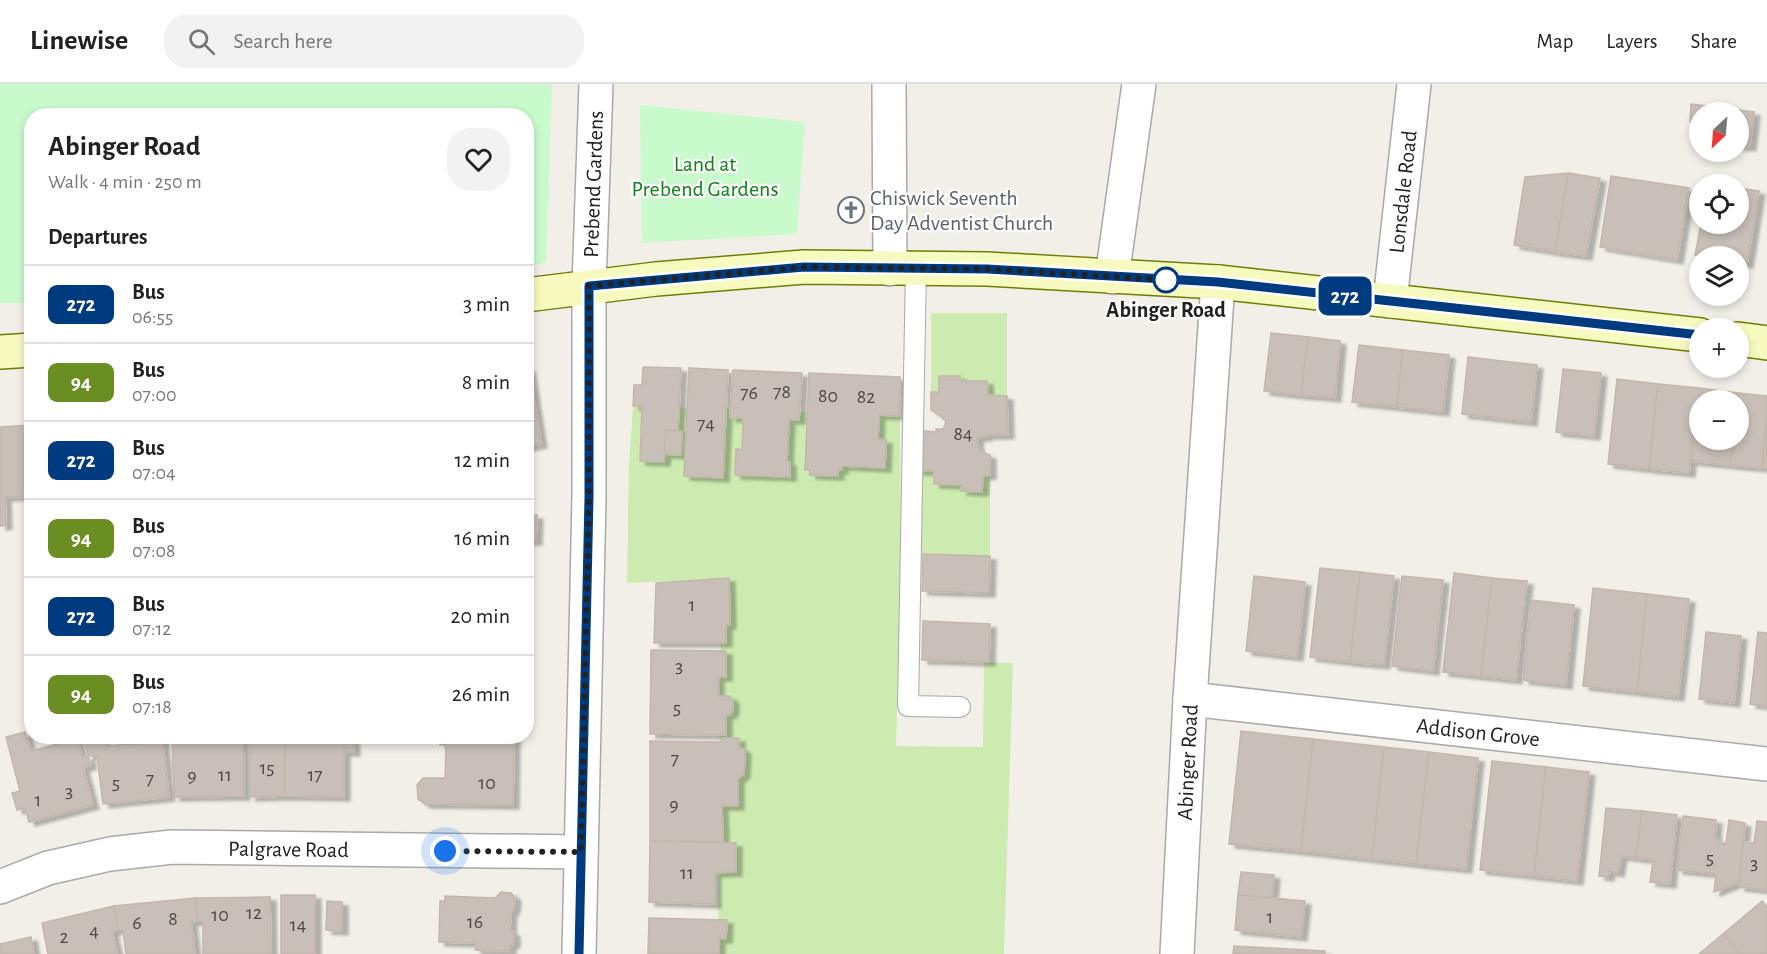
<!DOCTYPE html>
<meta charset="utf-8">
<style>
body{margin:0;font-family:"Alegreya Sans",sans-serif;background:#f2f2f2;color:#222;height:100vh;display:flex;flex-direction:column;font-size:22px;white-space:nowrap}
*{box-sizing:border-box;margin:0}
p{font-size:20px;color:#767676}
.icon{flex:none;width:33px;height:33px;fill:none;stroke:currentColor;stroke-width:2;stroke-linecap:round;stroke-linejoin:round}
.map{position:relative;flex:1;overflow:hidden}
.sheet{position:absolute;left:24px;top:24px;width:510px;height:636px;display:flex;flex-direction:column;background:#fff;border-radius:24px;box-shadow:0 3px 9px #0003}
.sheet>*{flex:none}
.badge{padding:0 12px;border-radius:9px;font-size:21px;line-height:39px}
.needle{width:39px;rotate:206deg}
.tools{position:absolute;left:1689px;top:18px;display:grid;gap:12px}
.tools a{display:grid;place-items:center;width:60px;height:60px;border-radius:50%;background:#fff;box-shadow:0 3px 9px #0003;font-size:30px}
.you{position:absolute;width:30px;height:30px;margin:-15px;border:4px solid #fff;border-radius:50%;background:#1a73e8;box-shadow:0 0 0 9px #1a73e833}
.map>.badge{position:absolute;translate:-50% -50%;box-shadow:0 0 0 3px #fff}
h2{padding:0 24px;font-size:22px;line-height:54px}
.round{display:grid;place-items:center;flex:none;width:63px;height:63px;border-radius:24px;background:#f2f2f2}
.overview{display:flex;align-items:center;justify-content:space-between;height:102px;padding:0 24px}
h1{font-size:28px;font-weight:700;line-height:45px}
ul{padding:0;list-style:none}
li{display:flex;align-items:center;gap:18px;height:78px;padding:0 24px;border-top:2px solid #e0e0e0}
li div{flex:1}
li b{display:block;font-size:22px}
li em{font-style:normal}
li .badge{min-width:66px;font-weight:700;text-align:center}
header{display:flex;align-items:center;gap:36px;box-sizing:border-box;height:84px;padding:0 30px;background:#fff;border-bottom:2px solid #e0e0e0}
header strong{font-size:28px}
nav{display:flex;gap:33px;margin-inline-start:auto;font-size:21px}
.search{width:420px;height:54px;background:#f2f2f2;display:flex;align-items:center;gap:15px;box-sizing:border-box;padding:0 21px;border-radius:24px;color:#767676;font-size:22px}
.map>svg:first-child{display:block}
.grass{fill:#cdebb0}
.park{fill:#c8facc}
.building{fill:#c7bfb8;stroke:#c4b6ab;stroke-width:1.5;filter:url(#shadow)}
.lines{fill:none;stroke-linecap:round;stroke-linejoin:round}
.service-casing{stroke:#a9a9a9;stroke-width:22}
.minor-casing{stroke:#a9a9a9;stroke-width:36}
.secondary-casing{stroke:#707d05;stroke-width:36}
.service{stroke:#fff;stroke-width:20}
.minor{stroke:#fff;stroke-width:33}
.secondary{stroke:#f7fabf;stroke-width:33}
.line-casing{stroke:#fff;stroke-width:14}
.line{stroke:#003b80;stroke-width:9}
.walk{stroke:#222;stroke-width:6;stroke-dasharray:0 10.8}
.stop-dot{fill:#fff;stroke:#003b80;stroke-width:3}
.labels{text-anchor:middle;stroke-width:4.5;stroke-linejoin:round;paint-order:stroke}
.number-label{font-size:20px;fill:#4b4948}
.park-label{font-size:22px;fill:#0c8416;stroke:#fff}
.street-label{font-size:22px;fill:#222;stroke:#fff}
.worship-label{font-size:22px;fill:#5b616d;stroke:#fff;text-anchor:start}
.stop-label{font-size:22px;font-weight:bold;fill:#222;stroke:#fff}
</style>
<header>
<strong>Linewise</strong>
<div class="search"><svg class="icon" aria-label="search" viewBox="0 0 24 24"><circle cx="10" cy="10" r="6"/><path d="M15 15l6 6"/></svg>Search here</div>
<nav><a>Map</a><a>Layers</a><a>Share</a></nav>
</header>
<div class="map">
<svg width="1767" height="870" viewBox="0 0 1767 870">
<defs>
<filter id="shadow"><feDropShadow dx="6" dy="4" stdDeviation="1.5" flood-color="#0004"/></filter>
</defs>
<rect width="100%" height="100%" fill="#f2efe9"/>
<g class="grass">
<polygon points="931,229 1007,229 1007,312 988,311 987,297 960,297 959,292 939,292 939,308 931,308"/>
<polygon points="633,322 900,332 901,483 896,662 983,663 984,578 1013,579 1004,870 718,870 721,495 627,499 629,381"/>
<polygon points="917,387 934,387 934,400 962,401 961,407 983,392 990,391 990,472 917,469"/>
</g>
<g class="park">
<polygon points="0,0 552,0 546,179 527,181 526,32 32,32 31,219 0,219"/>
<polygon points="640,21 805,38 797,150 642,159"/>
</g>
<g class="building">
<polygon points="1691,20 1754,28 1750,63 1738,62 1738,28 1700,28 1700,39 1690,38"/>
<polygon points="1568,89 1600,94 1586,172 1555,168"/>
<polygon points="1568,89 1555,168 1514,161 1525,93"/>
<polygon points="1611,92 1689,104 1677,176 1600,163"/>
<polygon points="1738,104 1759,107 1747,180 1738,178 1738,172 1695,171 1701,140 1738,140"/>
<polygon points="1271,249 1308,253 1301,311 1264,307"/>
<polygon points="1308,253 1340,257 1335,314 1301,311"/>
<polygon points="1359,261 1403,266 1397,323 1352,318"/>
<polygon points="1403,266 1449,271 1443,328 1397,323"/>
<polygon points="1468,273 1537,281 1531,338 1462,330"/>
<polygon points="643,283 681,284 678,346 666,346 664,378 640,377 642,322 633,322 634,301 642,301"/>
<polygon points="526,284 529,284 541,360 526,363"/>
<polygon points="689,284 728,286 723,394 684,392"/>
<polygon points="1563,285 1601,289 1594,352 1556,348"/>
<polygon points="733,286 802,289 799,336 789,336 787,377 790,378 790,393 735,391 736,365 742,366 743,334 730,334"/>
<polygon points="809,289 900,293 900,332 879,331 878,355 886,356 885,384 842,382 842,386 838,386 838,392 810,391 810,386 805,386"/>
<polygon points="939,292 960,292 960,297 987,297 988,311 1007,312 1008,351 986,351 986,353 978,353 977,360 980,368 990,371 990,391 983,392 982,408 961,407 962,401 934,400 934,387 917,387 918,346 936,348 936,345 943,345 946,338 941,332 931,326 931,308 939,308"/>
<polygon points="1617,295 1658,300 1649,385 1608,380"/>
<polygon points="1658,300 1699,304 1689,389 1649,385"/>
<polygon points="1699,304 1738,309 1737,316 1700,316 1700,356 1733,356 1730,381 1691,377"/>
<polygon points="1738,309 1767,312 1767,334 1762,384 1730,381 1733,356 1738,356"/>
<polygon points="1767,334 1767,384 1762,384"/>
<polygon points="32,341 32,412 5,413 6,441 0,442 0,343"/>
<polygon points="666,346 682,347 681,371 664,370"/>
<polygon points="526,431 537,431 536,457 526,457"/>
<polygon points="923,470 990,472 989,509 922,507"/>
<polygon points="1320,484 1360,488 1350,578 1310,573"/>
<polygon points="1360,488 1394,492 1384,581 1350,578"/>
<polygon points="1454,489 1492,494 1481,592 1443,588"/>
<polygon points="1254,492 1305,498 1297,573 1246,567"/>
<polygon points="1402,492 1443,496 1433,587 1392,582"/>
<polygon points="729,494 730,541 726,541 726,559 654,559 656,499"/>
<polygon points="1492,494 1527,497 1516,596 1481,592"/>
<polygon points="1593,504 1647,510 1637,608 1583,602"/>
<polygon points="1647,510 1689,515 1678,613 1637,608"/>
<polygon points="1531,516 1574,521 1566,601 1523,596"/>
<polygon points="923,537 990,540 989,578 922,576"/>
<polygon points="1706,548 1741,552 1734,619 1699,615"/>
<polygon points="1758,548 1767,549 1767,622 1750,620"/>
<polygon points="651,566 726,567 726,593 718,593 718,612 729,612 733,616 733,626 730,631 726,630 726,651 650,650"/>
<polygon points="1241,647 1313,655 1301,767 1229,760"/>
<polygon points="25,648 31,667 77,655 82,674 88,672 91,681 83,684 93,721 29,738 25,724 17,726 12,709 20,707 6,653"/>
<polygon points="83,652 104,652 106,662 142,659 142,652 162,652 169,713 103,720 97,672 88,672"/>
<polygon points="172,652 243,652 244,712 174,713"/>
<polygon points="250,652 285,652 285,712 250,713"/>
<polygon points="285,652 344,652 344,713 285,712"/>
<polygon points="344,652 353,652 354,668 344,668"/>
<polygon points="440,652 514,652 513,721 425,720 418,715 417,701 423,694 445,694 446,661 440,661"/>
<polygon points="723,654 739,654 739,663 745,666 744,690 738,695 738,722 722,722 723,758 650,757 650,657 723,658"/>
<polygon points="1313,655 1384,663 1372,775 1301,767"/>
<polygon points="1384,663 1429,668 1416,780 1372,775"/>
<polygon points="1429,668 1478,674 1466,785 1416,780"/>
<polygon points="1492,677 1546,683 1534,792 1480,786"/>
<polygon points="1546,683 1589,688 1577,797 1534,792"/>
<polygon points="1606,724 1642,727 1636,774 1621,772 1618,789 1609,787 1608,793 1599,792"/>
<polygon points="1642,727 1677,731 1670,800 1650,798 1653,776 1636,774"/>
<polygon points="1683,732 1716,736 1715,754 1719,755 1720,760 1726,760 1729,736 1745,739 1739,798 1714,808 1716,790 1677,786"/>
<polygon points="1757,737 1767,738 1767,806 1739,803 1743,758 1754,759"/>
<polygon points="650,757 736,759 736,788 715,789 715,820 649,818"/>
<polygon points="1241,788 1274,791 1272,814 1238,811"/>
<polygon points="501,808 511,809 515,814 514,825 511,828 510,846 514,849 514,859 510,862 510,867 475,866 476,859 439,858 440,817 445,817 445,812 495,814"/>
<rect x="281" y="811" width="34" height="59"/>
<polygon points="1238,811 1305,817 1301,853 1235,846"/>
<polygon points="270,813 271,870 203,870 203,837 198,837 195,814"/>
<polygon points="195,814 198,837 191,838 195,870 126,870 123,846 118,846 114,822"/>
<polygon points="327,817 342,818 342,847 326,846"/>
<polygon points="1762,817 1767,823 1767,870 1740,870 1723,850"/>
<polygon points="114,822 118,846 112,847 117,870 48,870 42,839"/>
<polygon points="649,834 727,836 726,855 719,855 719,870 648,870"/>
<polygon points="1723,850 1740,870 1699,870"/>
<polygon points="31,853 34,870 0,870 0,860"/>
<polygon points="1234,862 1325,867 1325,870 1233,870"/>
</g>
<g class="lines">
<defs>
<polyline id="service" points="916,183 908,622 960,623"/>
<g id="minor">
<polyline points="889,0 890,185"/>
<polyline points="1112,193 1139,0"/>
<path id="s1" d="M1390 217 1414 0"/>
<path id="s2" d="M1190 615 1767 680"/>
<path id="s3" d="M0 803 48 784 110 770 172 763 581 768"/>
<path id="s4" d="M579 870 589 413V202L596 0"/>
<path id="s5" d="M1177 870 1190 615 1218 198"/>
</g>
<g id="secondary">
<polyline points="526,211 656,195 804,183 987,185 1218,198 1700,251"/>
<polyline points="1738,255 1767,259"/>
<polyline points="0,268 32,266"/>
</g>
</defs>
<use href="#service" class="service-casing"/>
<use href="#minor" class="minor-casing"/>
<use href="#secondary" class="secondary-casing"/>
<use href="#service" class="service"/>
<use href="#minor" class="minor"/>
<use href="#secondary" class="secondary"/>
</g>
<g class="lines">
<defs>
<polyline id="line" points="579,870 589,413 589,202 804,183 987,185 1218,198 1700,251"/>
</defs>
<use href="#line" class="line-casing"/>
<use href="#line" class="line"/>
<polyline class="walk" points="445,767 581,768 589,413 589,202 804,183 987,185 1166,196"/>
</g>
<defs>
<symbol id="church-ring" viewBox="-11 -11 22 22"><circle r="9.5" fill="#fff" stroke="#6b7280" stroke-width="1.5"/><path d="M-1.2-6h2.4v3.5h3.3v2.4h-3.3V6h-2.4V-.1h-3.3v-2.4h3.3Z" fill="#6b7280"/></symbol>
</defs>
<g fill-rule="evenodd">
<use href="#church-ring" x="836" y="111" width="30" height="30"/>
</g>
<circle class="stop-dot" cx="1166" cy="196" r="12"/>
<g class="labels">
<g class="number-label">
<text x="782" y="314">78</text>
<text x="749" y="315">76</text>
<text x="828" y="318">80</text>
<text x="866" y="319">82</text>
<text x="706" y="346">74</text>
<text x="963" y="356">84</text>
<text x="692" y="527">1</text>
<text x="679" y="588">3</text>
<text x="677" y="630">5</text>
<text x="675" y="681">7</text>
<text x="267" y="690">15</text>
<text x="225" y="697">11</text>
<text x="315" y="697">17</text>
<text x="192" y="698">9</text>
<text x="150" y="701">7</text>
<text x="116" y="705">5</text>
<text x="487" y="705">10</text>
<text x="69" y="713">3</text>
<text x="38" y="722">1</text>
<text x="674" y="727">9</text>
<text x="1710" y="780">5</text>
<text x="1754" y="785">3</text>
<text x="687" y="795">11</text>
<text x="254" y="835">12</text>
<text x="220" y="837">10</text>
<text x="1270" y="839">1</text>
<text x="173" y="841">8</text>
<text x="475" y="844">16</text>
<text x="137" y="845">6</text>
<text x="298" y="847">14</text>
<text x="94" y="853">4</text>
<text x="64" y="859">2</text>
</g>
<g class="park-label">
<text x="705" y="87">Land at<tspan x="705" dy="25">Prebend Gardens</tspan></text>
</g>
<g class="street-label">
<text dy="8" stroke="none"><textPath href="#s4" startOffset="770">Prebend Gardens</textPath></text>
<text dy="8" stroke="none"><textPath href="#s1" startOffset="110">Lonsdale Road</textPath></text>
<text dy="8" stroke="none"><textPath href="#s2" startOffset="290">Addison Grove</textPath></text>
<text dy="8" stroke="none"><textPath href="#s5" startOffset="192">Abinger Road</textPath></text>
<text dy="8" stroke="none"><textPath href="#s3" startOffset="294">Palgrave Road</textPath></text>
</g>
<g class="worship-label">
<text x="870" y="121">Chiswick Seventh<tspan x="870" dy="25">Day Adventist Church</tspan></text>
</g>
<g class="stop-label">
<text x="1166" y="233">Abinger Road</text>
</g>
</g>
</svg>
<div class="tools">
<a><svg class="needle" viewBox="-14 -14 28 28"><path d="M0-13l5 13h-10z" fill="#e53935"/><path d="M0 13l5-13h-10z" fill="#767676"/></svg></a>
<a><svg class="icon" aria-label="locate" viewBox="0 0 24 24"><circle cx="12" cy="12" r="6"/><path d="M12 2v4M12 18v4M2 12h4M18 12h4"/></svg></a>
<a><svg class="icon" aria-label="layers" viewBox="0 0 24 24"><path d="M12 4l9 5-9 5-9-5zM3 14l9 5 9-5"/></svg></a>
<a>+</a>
<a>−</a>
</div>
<div class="you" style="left:445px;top:767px"></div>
<b class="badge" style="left:1345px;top:212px;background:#003b80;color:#fff">272</b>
<section class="sheet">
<div class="overview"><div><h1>Abinger Road</h1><p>Walk · 4 min · 250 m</p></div><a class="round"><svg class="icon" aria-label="heart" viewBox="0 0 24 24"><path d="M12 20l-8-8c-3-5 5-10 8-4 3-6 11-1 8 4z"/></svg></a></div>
<h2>Departures</h2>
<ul>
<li><span class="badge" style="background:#003b80;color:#fff">272</span><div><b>Bus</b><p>06:55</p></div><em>3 min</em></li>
<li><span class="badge" style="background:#6b8e23;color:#fff">94</span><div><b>Bus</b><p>07:00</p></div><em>8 min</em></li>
<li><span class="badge" style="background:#003b80;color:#fff">272</span><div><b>Bus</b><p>07:04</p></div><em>12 min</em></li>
<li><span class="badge" style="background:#6b8e23;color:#fff">94</span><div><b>Bus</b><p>07:08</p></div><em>16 min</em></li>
<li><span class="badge" style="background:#003b80;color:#fff">272</span><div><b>Bus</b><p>07:12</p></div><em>20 min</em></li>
<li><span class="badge" style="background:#6b8e23;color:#fff">94</span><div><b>Bus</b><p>07:18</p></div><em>26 min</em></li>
</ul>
</section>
</div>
